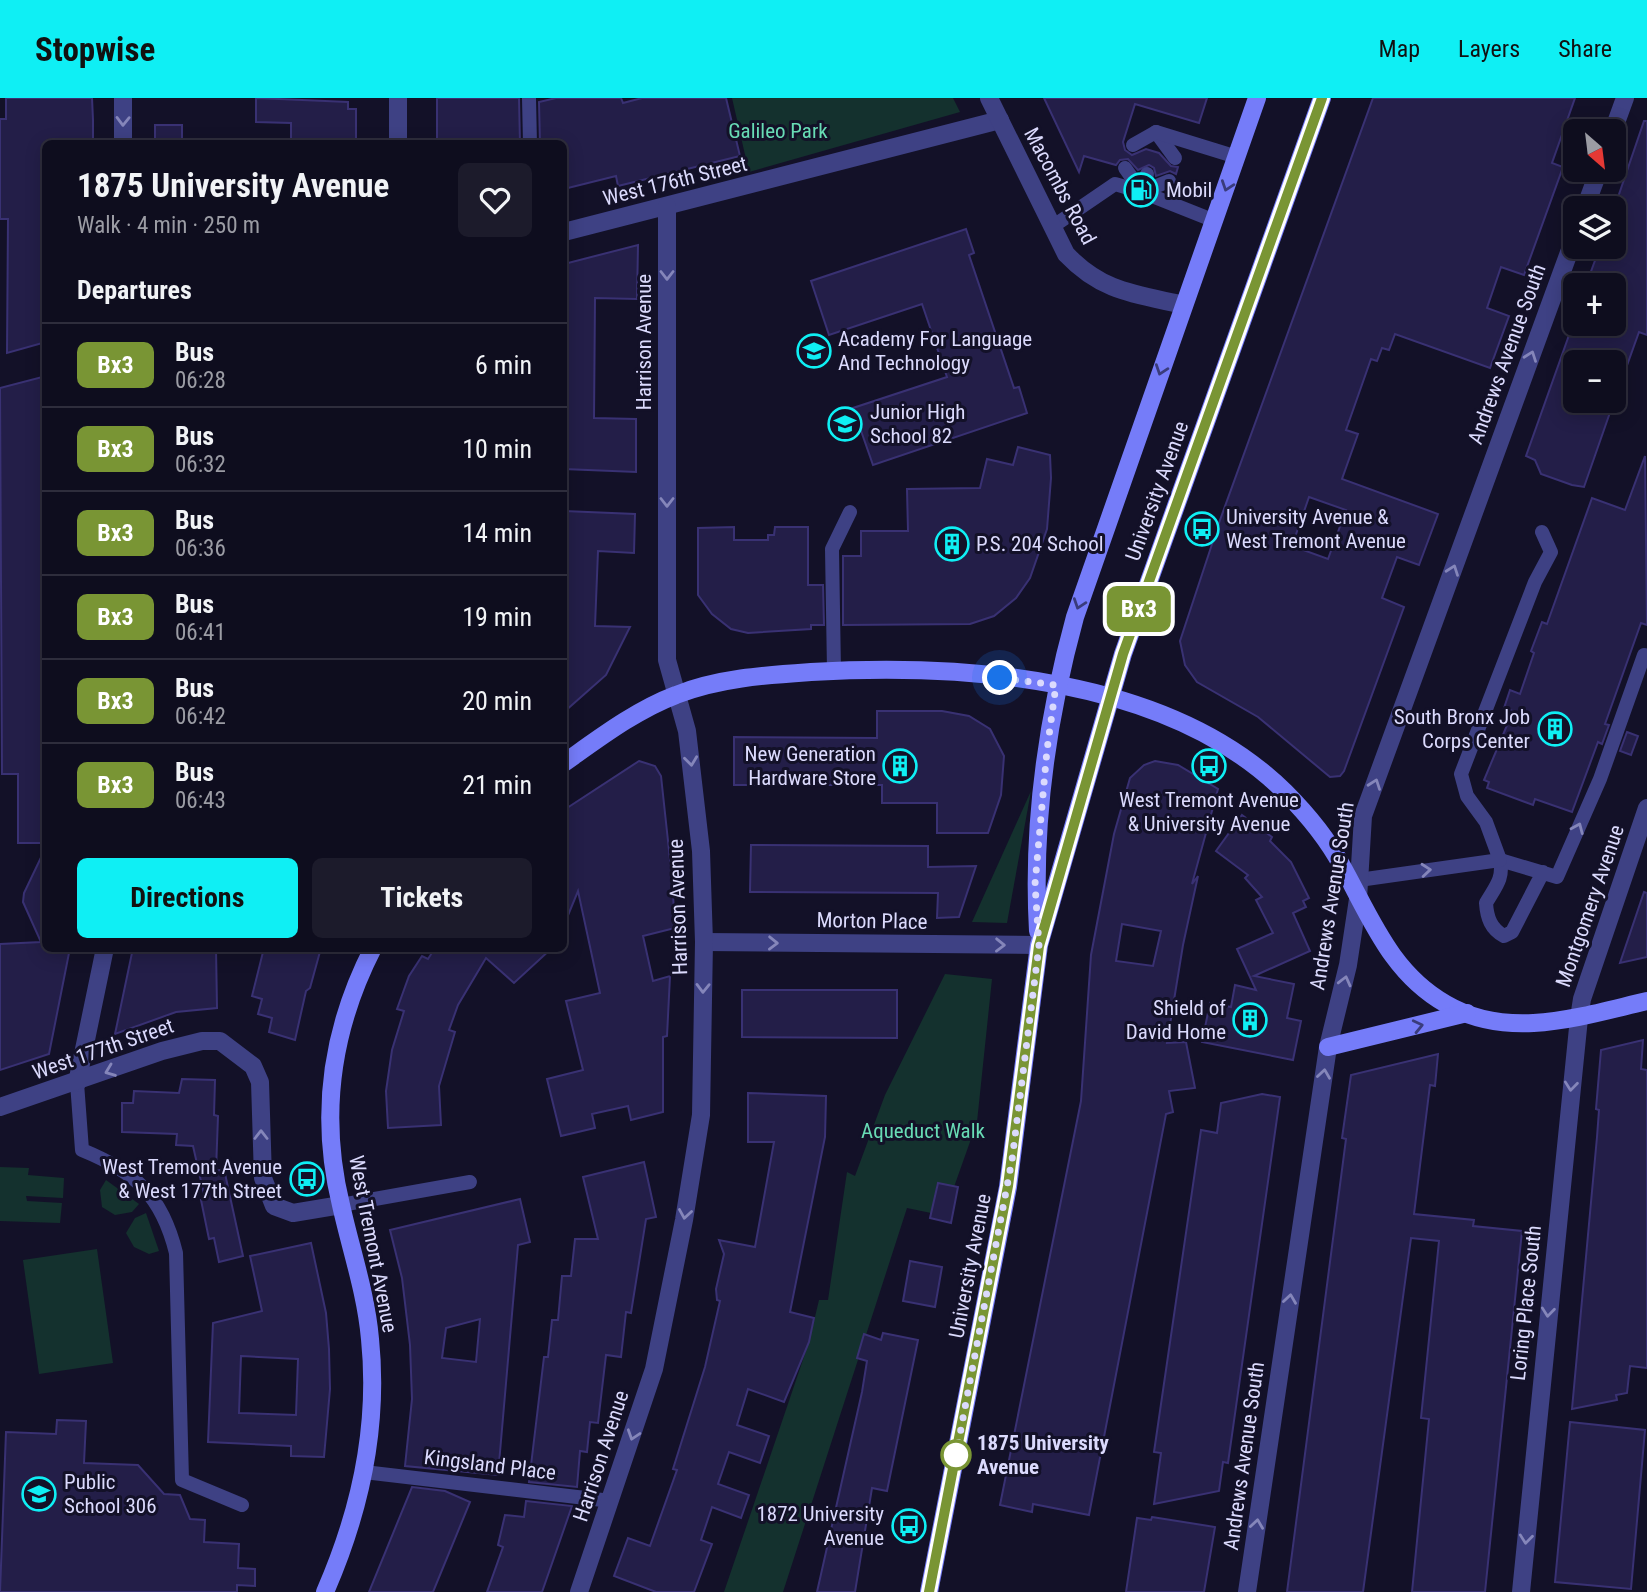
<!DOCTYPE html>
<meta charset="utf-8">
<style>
body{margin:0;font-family:"Roboto Condensed",sans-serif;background:#1c1b2b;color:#f1f3f6;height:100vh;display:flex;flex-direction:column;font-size:26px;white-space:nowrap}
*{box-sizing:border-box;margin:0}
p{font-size:23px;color:#9b9ca4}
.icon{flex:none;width:38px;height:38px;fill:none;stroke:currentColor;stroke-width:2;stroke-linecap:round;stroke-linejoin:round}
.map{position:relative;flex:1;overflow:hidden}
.drawer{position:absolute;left:42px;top:42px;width:525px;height:812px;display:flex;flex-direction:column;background:#0e0d1e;border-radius:10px;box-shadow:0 4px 18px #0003,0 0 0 2px #2e2d3c}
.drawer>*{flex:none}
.badge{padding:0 14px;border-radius:10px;font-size:24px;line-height:46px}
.needle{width:46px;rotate:152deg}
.controls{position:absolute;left:1563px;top:21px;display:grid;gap:14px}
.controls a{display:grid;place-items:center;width:63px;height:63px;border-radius:10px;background:#0e0d1e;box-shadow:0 4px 18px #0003,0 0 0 2px #2e2d3c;font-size:35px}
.you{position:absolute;width:35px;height:35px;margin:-18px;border:5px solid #fff;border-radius:50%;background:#1a73e8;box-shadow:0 0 0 10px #1a73e833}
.map>.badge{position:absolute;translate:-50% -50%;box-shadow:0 0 0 4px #fff}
h2{padding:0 35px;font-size:26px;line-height:63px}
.round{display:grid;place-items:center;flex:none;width:74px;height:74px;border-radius:10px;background:#1c1b2b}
.head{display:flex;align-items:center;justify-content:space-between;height:119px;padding:0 35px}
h1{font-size:33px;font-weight:700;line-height:52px}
.action{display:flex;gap:14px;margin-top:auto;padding:14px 35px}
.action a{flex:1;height:80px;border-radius:10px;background:#0feff4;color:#111;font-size:28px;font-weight:700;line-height:80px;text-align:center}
.action a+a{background:#1c1b2b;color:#f1f3f6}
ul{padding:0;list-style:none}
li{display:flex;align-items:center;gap:21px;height:84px;padding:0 35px;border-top:2px solid #2e2d3c}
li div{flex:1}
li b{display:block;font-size:26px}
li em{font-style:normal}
li .badge{min-width:77px;font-weight:700;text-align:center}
header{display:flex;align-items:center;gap:42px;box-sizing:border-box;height:98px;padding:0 35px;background:#0feff4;color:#111}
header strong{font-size:33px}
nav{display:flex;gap:38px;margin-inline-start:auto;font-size:24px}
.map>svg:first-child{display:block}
.green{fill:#14312e}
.building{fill:#231e48;stroke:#393173;stroke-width:2;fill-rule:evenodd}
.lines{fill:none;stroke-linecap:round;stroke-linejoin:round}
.service{stroke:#3e4184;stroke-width:14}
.minor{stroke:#3e4184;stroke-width:18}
.tertiary{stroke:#3e4184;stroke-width:18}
.secondary{stroke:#757cf9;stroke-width:18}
.oneway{stroke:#8586ba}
.oneway2{stroke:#3a3c7c}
.line-casing{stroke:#fff;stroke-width:16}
.line{stroke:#799534;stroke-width:10}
.walk{stroke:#dbdafd;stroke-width:7;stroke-dasharray:0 12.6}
.stop-dot{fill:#fff;stroke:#799534;stroke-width:3.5}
.labels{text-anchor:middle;stroke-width:6;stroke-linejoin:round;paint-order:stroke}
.park-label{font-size:21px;fill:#68dbb5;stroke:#131128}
.street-label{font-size:21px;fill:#dbdafd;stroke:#131128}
.poi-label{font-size:21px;fill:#dbdafd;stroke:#131128;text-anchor:start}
.stop-label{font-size:21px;font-weight:bold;fill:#dbdafd;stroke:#131128;text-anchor:start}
</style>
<header>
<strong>Stopwise</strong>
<nav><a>Map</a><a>Layers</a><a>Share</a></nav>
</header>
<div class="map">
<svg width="1647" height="1494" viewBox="0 0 1647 1494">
<rect width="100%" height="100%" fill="#131128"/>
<g class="green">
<polygon points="732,0 953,0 960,14 749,74"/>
<polygon points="1031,693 1007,825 972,824"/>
<polygon points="945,876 992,881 977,1024 954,1089 937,1086 931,1115 907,1110 783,1494 724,1494 809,1244 819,1202 828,1202 847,1074 855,1078 885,997"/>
<polygon points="0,1069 29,1070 28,1077 64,1080 63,1100 26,1098 27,1103 62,1105 60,1125 0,1123"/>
<polygon points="106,1082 139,1106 132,1114 115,1117 102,1109 100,1092"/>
<polygon points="146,1115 159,1153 149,1156 134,1149 126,1135 135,1120"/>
<polygon points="97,1151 113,1265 39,1276 23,1162"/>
</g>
<g class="building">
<polygon points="6,0 92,0 93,22 93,46 46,46 46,244 7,255 8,121 0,121 0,21 6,21"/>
<polygon points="256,0 348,4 348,11 356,11 356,46 291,46 291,25 256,24"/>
<polygon points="437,0 519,0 520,46 437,46"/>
<polygon points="556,0 621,0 623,5 642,0 726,0 740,58 618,88 616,78 564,91 564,46 540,46 539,4"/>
<polygon points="1044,0 1207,0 1199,25 1135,6 1123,44 1125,52 1132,57 1146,51 1159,55 1171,68 1178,69 1176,76 1170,73 1156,78 1154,70 1149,67 1138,72 1128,61 1120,62 1116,67 1084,58 1079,74"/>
<path d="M1373 0H1575L1552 65 1563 69 1524 177 1501 169 1487 210 1509 218 1490 270 1395 236 1389 252 1382 250 1377 263 1371 261 1346 332 1358 336 1342 381 1438 416 1419 467 1397 459 1382 500 1404 509 1344 673 1340 678 1330 679 1258 619 1197 584 1185 567 1180 543 1220 422ZM1309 399 1346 412 1328 461 1292 448Z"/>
<polygon points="1644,23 1647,23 1647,237 1639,234 1616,298 1614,297 1614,264 1575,264 1575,303 1614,303 1584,389 1572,387 1541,376 1535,362 1526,358 1573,226 1614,226 1614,187 1586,187 1600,149 1614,149 1614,111"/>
<rect x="155" y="27" width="27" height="19"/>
<polygon points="966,131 974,155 969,157 1014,290 1019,289 1027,315 873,367 853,310 947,279 922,206 829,237 811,183"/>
<polygon points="638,147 637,201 595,200 594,320 636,321 636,374 564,371 564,166"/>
<polygon points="46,278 46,745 18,745 18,676 2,676 0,290"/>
<polygon points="1018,349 1050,357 1051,380 1047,431 1030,480 1016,500 994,518 970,526 843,527 843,458 861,458 861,433 908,433 907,391 980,390 987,361 1013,367"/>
<polygon points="1645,358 1647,527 1641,525 1605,626 1609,627 1602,646 1598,644 1572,714 1535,701 1533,707 1487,690 1489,684 1484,682 1513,613 1504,610 1510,592 1520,596 1534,555 1531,553 1542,524 1547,526 1592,400 1625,412"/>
<polygon points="564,413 635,416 634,455 598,453 595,528 630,529 606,577 564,614"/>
<polygon points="734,429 734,442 768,442 768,437 774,437 775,429 808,429 808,487 823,487 824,527 811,527 811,531 748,535 731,531 712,516 698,497 698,430"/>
<polygon points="877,613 942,613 969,618 990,631 1004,658 1001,697 988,735 937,735 937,705 882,705 882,687 734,687 734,639 877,640"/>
<polygon points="1627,634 1638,638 1631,657 1620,653"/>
<polygon points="639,663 655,668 661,678 672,780 675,830 643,838 653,883 670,878 667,938 663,939 663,1014 631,1022 628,1008 592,1016 595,1030 561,1038 547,981 583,972 566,903 600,895 578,793 564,827 564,712"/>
<path d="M1155 663 1178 667 1218 691 1192 786 1198 778 1183 847 1167 945 1186 944 1195 990 1169 993 1173 1014 1166 1016 1089 1417 1033 1406 1032 1414 1000 1407 1081 1003 1091 857 1114 736 1130 680 1144 667ZM1122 826 1161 833 1153 868 1116 863Z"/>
<polygon points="1242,717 1272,739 1270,743 1291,764 1309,800 1303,803 1306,809 1293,815 1310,853 1254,878 1294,886 1287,920 1301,923 1293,962 1202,944 1210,905 1231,909 1235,887 1256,892 1237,851 1273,835 1256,802 1262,799 1245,780 1248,777 1216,753"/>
<polygon points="751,747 928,748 928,769 976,768 959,819 937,820 938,795 750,794"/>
<polygon points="46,749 46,850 70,850 49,956 0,972 0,846 41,844 23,804 24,795"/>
<polygon points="1644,794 1647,795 1647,859 1620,865"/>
<polygon points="133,850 216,850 217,910 176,914 115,936"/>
<polygon points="264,850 321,850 310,890 306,893 295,942 269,934 272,920 258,916 262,901 252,898"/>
<polygon points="435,850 552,850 514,885 486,860 458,907 449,932 455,934 439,988 441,1027 388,1030 386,993 392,952 404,913 397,911 409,878 422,858 428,861"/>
<polygon points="742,892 897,892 897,940 742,939"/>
<polygon points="1643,942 1641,971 1647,972 1647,1270 1630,1268 1627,1295 1616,1297 1617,1302 1572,1311 1597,1039 1599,1012 1596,1011 1601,952"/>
<polygon points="1438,956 1435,988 1430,987 1414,1116 1474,1122 1473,1128 1522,1133 1485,1494 1412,1494 1429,1321 1421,1320 1439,1143 1411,1140 1363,1494 1287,1494 1346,1041 1342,1040 1351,977"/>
<polygon points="182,981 215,982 214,1017 218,1018 216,1073 224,1071 243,1158 219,1164 214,1140 209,1141 201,1102 205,1101 193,1048 176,1047 177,1036 122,1034 122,1005 133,1005 134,993 179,995"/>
<polygon points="748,995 826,998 825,1039 790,1214 814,1220 809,1244 784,1304 748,1291 737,1327 769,1338 760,1365 729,1354 718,1386 749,1397 741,1420 712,1409 701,1442 712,1446 694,1494 656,1494 614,1478 628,1440 650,1448 677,1372 673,1371 705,1269 720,1203 717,1202 716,1191 724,1156 719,1142 755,1149 774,1044 748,1044"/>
<polygon points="1262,996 1280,999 1228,1365 1223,1364 1219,1393 1154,1406 1161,1355 1154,1354 1201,1032 1217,1035 1221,1005"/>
<polygon points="644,1064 656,1119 646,1121 631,1215 626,1214 621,1259 606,1257 598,1325 590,1324 587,1354 580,1353 577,1389 529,1384 544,1259 548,1259 552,1222 558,1222 562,1178 571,1178 575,1141 598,1141 583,1079"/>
<polygon points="938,1085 958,1089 951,1125 930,1120"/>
<path d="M520 1101 530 1144 518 1147 498 1377 405 1368 412 1301 410 1247 402 1180 390 1132ZM480 1221 476 1264 442 1260 446 1230Z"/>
<path d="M311 1145 326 1215 329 1251 330 1291 324 1359 291 1358V1348L208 1344 213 1225 262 1213 250 1158ZM241 1258 298 1261 296 1317 239 1315Z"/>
<polygon points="910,1163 942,1169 935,1209 903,1203"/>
<polygon points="883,1235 918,1242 887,1393 872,1390 855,1494 817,1494 862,1294 867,1263 857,1260 864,1236 881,1242"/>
<polygon points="57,1322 86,1323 84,1365 138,1367 164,1396 180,1397 190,1421 205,1422 204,1444 239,1446 238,1470 255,1471 255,1488 237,1487 237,1494 0,1494 6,1334 56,1336"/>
<polygon points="1570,1324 1645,1332 1631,1491 1555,1484"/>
<polygon points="412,1389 445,1393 470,1404 433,1494 369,1494"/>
<polygon points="526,1403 572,1408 542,1494 487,1494 503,1449 498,1447 505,1417 524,1419"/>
<polygon points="1152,1419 1215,1429 1204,1494 1126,1494 1137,1420 1151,1422"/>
</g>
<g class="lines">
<g class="service">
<polyline points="529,0 530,46"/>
<polyline points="1156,34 1175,60"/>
<polyline points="1133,47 1156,34 1237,59"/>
<polyline points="1125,70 1142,94 1147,76"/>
<polyline points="1142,94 1169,83"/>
<polyline points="1052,129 1115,86 1142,94 1215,123"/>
<polyline points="834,573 832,451 850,414"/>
<path d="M1543 774 1512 834 1504 838C1491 831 1487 820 1486 805 1495 789 1504 781 1500 762L1557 779 1600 681 1644 557 1647 558"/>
<polyline points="1359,782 1500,762 1486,724 1467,698 1461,676 1535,484 1551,454 1542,434"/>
<path d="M77 985 82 1052C136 1074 162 1098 176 1155L182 1382 242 1407"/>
<polyline points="341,1107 470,1084"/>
<polyline points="364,1374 611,1403"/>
</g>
<g class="minor">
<polyline points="1613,33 1625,0"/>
<polyline points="123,46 123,0"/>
<polyline points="398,46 398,0"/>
<polyline points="1585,110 1599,72"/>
<polyline points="564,134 1000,22"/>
<polyline points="704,844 1039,847"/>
<polyline points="77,985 105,850"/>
<polyline points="0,1009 162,953 202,943 220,943 253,968 260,984 263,1080 274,1108 293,1115 341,1107"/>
<polyline points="579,1494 654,1271 684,1122 701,1017 704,844 701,753 687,633 667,562 667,108"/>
<polyline points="1247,1494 1328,949 1348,867 1358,801 1363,718 1575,138"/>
<polyline points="1521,1494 1579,920 1582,901 1647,710"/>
</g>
<path class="tertiary" d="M989 0 1066 156C1102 194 1135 196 1184 207"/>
<g class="secondary">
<path d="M564 665C598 641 636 612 676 597 718 580 767 577 811 574 965 565 1169 579 1285 694 1307 716 1327 740 1342 768 1371 820 1391 875 1446 906 1509 943 1582 918 1647 903"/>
<path d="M1038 833C1032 728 1047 621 1075 519L1257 0"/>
<polyline points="1328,949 1467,915"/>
<path d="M325 1494C360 1414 379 1329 370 1241 366 1195 351 1152 341 1107 319 1017 331 932 373 850"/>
<polyline points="929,1494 1008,1089 1039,847 1123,556 1322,0"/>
</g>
</g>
<defs><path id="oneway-chevron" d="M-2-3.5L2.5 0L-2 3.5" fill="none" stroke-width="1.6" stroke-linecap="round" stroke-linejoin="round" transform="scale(1.75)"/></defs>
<g class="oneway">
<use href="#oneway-chevron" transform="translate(123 23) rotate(91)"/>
<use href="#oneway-chevron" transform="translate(667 177) rotate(90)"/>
<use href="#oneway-chevron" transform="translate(1531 258) rotate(-70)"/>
<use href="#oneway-chevron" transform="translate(667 404) rotate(90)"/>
<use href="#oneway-chevron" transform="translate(1453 472) rotate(-70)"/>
<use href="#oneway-chevron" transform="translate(691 663) rotate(83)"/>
<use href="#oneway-chevron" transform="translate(1375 686) rotate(-70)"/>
<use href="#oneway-chevron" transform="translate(1578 730) rotate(-67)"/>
<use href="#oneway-chevron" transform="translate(1426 772) rotate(-5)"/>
<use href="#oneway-chevron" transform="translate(773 845) rotate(1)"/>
<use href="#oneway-chevron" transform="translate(1000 847) rotate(1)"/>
<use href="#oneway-chevron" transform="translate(1345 883) rotate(-76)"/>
<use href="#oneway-chevron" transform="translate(703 890) rotate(91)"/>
<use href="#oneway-chevron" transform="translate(110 973) rotate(159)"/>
<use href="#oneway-chevron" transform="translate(1324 976) rotate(-82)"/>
<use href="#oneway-chevron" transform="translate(1571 988) rotate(96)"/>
<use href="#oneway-chevron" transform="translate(261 1037) rotate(-90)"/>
<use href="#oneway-chevron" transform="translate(685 1116) rotate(99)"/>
<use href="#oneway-chevron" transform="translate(1290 1201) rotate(-82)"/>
<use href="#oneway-chevron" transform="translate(1548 1214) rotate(96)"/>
<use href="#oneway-chevron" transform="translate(633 1337) rotate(108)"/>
<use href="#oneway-chevron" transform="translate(1257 1426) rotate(-82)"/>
<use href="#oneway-chevron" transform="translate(1526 1441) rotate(96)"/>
</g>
<g class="oneway2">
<use href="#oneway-chevron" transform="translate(1227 88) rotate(109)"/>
<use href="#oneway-chevron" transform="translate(1161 272) rotate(109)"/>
<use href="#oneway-chevron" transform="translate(1079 506) rotate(109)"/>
<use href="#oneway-chevron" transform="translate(1418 928) rotate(-13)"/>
</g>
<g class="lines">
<defs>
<polyline id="line" points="929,1494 1008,1088 1039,848 1123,556 1322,0"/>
</defs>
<use href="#line" class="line-casing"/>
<use href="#line" class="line"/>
<polyline class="walk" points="956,1357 1012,1062 1039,848 1035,786 1047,652 1056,587 1000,580"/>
</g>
<defs>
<symbol id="fuel-ring" viewBox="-11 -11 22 22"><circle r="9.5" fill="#131128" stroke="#0feff4" stroke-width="1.5"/><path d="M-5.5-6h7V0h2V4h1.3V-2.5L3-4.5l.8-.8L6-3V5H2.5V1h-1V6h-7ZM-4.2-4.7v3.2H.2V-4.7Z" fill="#0feff4"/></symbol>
<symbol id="school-ring" viewBox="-11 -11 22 22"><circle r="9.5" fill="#131128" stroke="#0feff4" stroke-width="1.5"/><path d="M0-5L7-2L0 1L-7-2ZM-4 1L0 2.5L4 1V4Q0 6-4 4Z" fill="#0feff4"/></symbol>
<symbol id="bus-ring" viewBox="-11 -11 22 22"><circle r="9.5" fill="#131128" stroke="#0feff4" stroke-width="1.5"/><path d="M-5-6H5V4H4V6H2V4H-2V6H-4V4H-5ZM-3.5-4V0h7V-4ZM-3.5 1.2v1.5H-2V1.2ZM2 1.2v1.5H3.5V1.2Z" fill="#0feff4"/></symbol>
<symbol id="building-ring" viewBox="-11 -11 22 22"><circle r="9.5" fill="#131128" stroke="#0feff4" stroke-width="1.5"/><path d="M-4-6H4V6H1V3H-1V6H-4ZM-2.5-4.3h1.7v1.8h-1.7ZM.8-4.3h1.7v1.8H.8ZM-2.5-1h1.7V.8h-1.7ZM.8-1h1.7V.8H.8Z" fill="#0feff4"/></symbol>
</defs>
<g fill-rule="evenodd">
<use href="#fuel-ring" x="1122" y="73" width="38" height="38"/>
<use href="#school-ring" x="795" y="234" width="38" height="38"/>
<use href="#school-ring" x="826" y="307" width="38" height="38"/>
<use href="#bus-ring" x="1183" y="412" width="38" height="38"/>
<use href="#building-ring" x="933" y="427" width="38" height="38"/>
<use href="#building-ring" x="1536" y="612" width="38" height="38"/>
<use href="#building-ring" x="881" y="649" width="38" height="38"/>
<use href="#bus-ring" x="1190" y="649" width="38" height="38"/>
<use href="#building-ring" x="1231" y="903" width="38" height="38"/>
<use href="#bus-ring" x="288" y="1062" width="38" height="38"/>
<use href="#school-ring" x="20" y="1377" width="38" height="38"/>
<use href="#bus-ring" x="890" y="1409" width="38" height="38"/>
</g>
<circle class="stop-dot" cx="956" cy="1357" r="14"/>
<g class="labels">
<g class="park-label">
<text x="778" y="40">Galileo Park</text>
<text x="923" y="1040">Aqueduct Walk</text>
</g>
<g class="street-label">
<text transform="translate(675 83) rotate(-14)" y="7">West 176th Street</text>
<text transform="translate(1060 88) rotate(62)" y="7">Macombs Road</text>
<text transform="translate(644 244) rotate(-90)" y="7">Harrison Avenue</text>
<text transform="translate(1507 256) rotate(-70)" y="7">Andrews Avenue South</text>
<text transform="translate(1157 393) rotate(-70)" y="7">University Avenue</text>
<text transform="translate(1332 798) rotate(-81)" y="7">Andrews Avenue South</text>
<text transform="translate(1590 808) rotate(-71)" y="7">Montgomery Avenue</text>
<text transform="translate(678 809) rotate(-92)" y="7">Harrison Avenue</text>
<text transform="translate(872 823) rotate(1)" y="7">Morton Place</text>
<text transform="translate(103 951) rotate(-19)" y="7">West 177th Street</text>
<text transform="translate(373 1146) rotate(79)" y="7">West Tremont Avenue</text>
<text transform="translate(970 1168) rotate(-79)" y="7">University Avenue</text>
<text transform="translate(1526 1205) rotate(-84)" y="7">Loring Place South</text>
<text transform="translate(601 1358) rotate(-72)" y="7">Harrison Avenue</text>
<text transform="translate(1244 1358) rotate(-82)" y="7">Andrews Avenue South</text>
<text transform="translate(490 1367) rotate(7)" y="7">Kingsland Place</text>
</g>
<g class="poi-label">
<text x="1166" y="99">Mobil</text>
<text x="838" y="248">Academy For Language<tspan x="838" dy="24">And Technology</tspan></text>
<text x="870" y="321">Junior High<tspan x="870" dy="24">School 82</tspan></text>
<text x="1226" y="426">University Avenue &amp;<tspan x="1226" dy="24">West Tremont Avenue</tspan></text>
<text x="976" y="453">P.S. 204 School</text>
<text x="1530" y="626" text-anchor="end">South Bronx Job<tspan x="1530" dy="24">Corps Center</tspan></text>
<text x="876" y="663" text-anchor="end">New Generation<tspan x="876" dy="24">Hardware Store</tspan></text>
<text x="1209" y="709" text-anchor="middle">West Tremont Avenue<tspan x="1209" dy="24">&amp; University Avenue</tspan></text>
<text x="1226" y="917" text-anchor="end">Shield of<tspan x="1226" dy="24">David Home</tspan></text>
<text x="282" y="1076" text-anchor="end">West Tremont Avenue<tspan x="282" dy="24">&amp; West 177th Street</tspan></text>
<text x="64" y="1391">Public<tspan x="64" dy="24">School 306</tspan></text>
<text x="884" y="1423" text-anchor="end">1872 University<tspan x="884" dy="24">Avenue</tspan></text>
</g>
<g class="stop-label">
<text x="977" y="1352">1875 University<tspan x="977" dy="24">Avenue</tspan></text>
</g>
</g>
</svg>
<div class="controls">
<a><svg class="needle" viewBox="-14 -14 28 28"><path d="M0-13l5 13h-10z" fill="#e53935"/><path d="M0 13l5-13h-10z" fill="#9b9ca4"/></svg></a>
<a><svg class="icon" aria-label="layers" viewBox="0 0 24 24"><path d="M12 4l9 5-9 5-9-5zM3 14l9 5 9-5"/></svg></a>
<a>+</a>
<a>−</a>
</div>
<div class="you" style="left:1000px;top:580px"></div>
<b class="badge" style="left:1139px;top:511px;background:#799534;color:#fff">Bx3</b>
<section class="drawer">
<div class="head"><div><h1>1875 University Avenue</h1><p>Walk · 4 min · 250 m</p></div><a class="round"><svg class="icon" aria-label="heart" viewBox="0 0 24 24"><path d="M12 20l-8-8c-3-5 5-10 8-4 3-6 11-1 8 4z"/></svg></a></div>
<h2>Departures</h2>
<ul>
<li><span class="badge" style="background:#799534;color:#fff">Bx3</span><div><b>Bus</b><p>06:28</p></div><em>6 min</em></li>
<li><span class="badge" style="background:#799534;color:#fff">Bx3</span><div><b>Bus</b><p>06:32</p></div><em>10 min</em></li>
<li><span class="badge" style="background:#799534;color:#fff">Bx3</span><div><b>Bus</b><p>06:36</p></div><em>14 min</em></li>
<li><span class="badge" style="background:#799534;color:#fff">Bx3</span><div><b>Bus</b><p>06:41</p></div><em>19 min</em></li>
<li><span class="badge" style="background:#799534;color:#fff">Bx3</span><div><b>Bus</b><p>06:42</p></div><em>20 min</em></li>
<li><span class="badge" style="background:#799534;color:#fff">Bx3</span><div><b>Bus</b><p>06:43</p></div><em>21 min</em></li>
</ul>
<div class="action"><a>Directions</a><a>Tickets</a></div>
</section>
</div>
